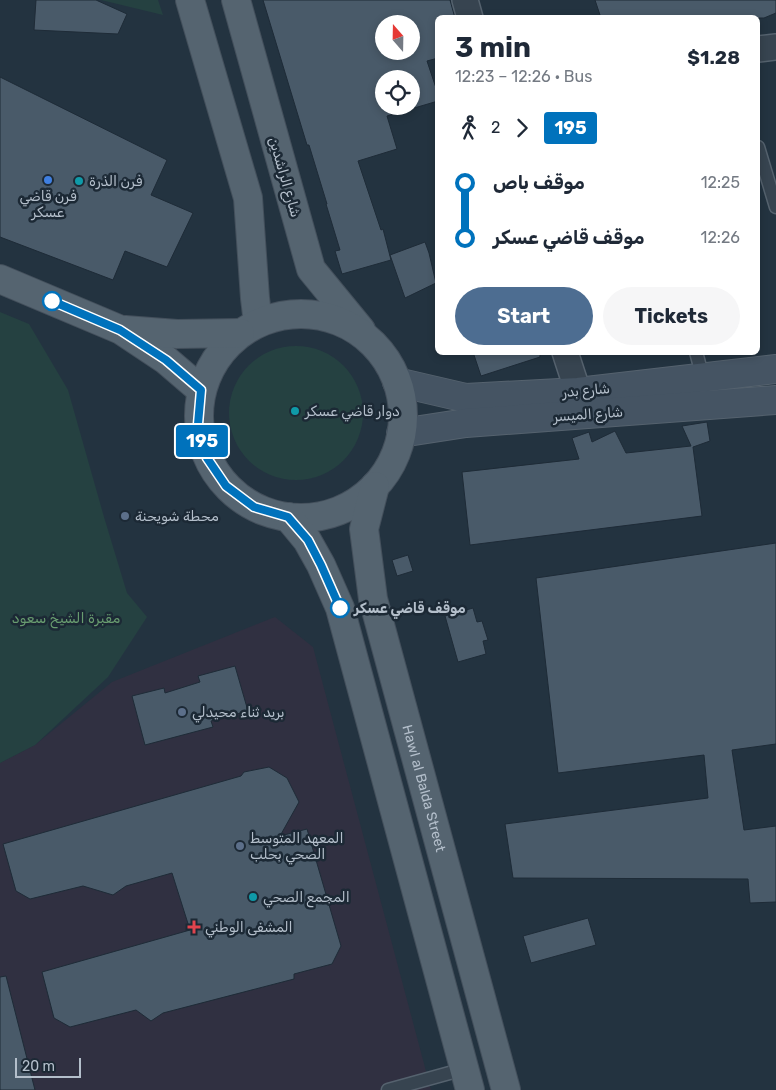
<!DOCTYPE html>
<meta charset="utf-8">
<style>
body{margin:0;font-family:Rubik,"Noto Naskh Arabic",sans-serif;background:#f6f6f7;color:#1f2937;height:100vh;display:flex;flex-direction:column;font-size:19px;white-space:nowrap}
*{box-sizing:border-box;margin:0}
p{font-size:16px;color:#747a83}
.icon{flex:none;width:28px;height:28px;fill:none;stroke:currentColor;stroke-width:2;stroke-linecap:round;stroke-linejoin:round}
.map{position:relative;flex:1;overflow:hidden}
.sheet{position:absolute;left:435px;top:15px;width:325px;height:340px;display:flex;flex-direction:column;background:#fff;border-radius:8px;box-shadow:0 2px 8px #0003}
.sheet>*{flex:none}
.badge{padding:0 10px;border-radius:4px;font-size:18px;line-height:32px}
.needle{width:32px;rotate:340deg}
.tools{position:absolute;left:375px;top:15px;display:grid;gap:10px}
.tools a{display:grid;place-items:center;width:45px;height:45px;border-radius:50%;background:#fff;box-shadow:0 2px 8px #0003;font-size:25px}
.scale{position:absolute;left:15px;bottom:12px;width:66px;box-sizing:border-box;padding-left:5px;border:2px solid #b4bfcb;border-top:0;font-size:14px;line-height:18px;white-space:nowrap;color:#b4bfcb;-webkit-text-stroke:4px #1c2935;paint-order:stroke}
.map>.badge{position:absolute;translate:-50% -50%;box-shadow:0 0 0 2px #fff}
.legs{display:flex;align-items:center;gap:8px;height:55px;padding:0 20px;font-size:16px}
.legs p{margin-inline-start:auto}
.overview{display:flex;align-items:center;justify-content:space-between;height:85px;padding:0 20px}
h1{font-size:28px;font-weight:700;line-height:38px}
.action{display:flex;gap:10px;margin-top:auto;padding:10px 20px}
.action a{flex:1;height:58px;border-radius:30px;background:#4d6d91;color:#fff;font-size:20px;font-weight:700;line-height:58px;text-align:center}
.action a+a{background:#f6f6f7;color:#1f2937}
ul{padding:0 20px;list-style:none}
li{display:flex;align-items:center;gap:18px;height:55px;font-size:19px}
li i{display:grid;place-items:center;width:8px;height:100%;margin:0 6px;background:currentColor}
li i::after{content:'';width:12px;height:12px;margin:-6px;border:4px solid;border-radius:50%;background:#fff}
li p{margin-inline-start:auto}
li:first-child i{background:linear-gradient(#0000 50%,currentColor 0)}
li:last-child i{background:linear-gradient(currentColor 50%,#0000 0)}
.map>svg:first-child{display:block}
.medical{fill:#303041}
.green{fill:#254141}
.building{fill:#495a69;stroke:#1e2b37;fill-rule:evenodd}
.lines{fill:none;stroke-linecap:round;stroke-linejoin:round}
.lane-casing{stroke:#55626e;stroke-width:15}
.street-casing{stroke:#55626e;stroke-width:28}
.secondary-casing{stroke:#55626e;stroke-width:30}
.primary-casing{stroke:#44505c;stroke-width:30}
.lane{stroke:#374450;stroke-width:12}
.street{stroke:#374450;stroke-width:25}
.secondary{stroke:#455463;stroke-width:28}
.primary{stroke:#556470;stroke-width:28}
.line-1-casing{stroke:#fff;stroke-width:11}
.line-1{stroke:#0072bc;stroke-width:8}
.shop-dot{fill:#3f7fe0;stroke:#1c2935;stroke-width:2}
.culture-dot{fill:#0f9aa8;stroke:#1c2935;stroke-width:2}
.stop-1-dot{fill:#fff;stroke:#0072bc;stroke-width:2.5}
.service-dot{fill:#5c6f8a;stroke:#1c2935;stroke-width:2}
.health-dot{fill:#e0444e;stroke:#1c2935;stroke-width:2}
.labels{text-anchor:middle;stroke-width:5;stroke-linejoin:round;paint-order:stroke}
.street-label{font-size:14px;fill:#b4bfcb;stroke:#1c2935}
.poi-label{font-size:14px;fill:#b4bfcb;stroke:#1c2935;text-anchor:start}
.stop-label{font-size:14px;font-weight:bold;fill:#b4bfcb;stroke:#1c2935;text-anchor:start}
.park-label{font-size:14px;fill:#699d70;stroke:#1c2935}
</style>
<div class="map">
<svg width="776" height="1090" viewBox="0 0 776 1090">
<rect width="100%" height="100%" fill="#233340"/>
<polygon class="medical" points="275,617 313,647 431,1090 0,1090 0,763 35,745 112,682"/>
<g class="green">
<polygon points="101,0 158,0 163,15"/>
<polygon points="0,312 29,324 68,390 104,517 127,593 147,617 108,677 35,745 0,763"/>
<circle cx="296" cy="413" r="67"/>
</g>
<g class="building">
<polygon points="36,0 96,0 127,14 118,34 34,30"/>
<path d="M263 0H450L455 18H438V58L427 61 438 94V101L387 116 397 149 358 161 381 230 383 229 391 260 342 274 335 251 340 250 326 204H327L309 145H307ZM384 24H411V51H384ZM384 79H411V106H384Z"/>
<polygon points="595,0 776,0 776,13 764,18 601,18"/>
<polygon points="0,77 167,160 151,195 193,213 167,267 125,251 113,280 0,237"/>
<polygon points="425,242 429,253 436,283 405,298 390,255"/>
<polygon points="473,352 540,352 540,357 481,376"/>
<polygon points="707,422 710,441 693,447 702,516 470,545 462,472 579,459 572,438 589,432 592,442 615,431 626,453 691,446 682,426"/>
<polygon points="776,543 776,744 732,750 744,830 776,826 776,902 750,903 748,879 513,878 505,824 708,798 704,755 558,773 536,578"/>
<polygon points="408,555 413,571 397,576 392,560"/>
<polygon points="473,608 477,622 482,621 488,640 483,641 486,654 458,662 445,616"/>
<polygon points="235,666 248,711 211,721 213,727 145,745 132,696 164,688 165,693 200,682 198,676"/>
<polygon points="269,767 287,778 299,802 280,836 307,829 341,946 332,964 294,974 294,979 163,1013 151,1021 136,1010 70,1027 54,1018 42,972 190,930 172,873 126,886 113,895 83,886 30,899 16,891 3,844 241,776 244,772"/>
<polygon points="588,918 596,945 531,963 523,936"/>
<polygon points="6,976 35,1090 0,1090 0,977"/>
</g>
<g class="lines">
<defs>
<g id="lane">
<polyline points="758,147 776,207"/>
<polyline points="696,352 703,378"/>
<polyline points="388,1090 464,1069"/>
</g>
<g id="street">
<polyline points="465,0 470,18"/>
<polyline points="758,49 776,47"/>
<polyline points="565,352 578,392"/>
</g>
<g id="secondary">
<polyline points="397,382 466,398 578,392 776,369"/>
<polyline points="401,433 466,423 776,400"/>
</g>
<g id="primary">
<polyline points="190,0 248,198 255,298 258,323"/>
<polyline points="236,0 311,269 361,330"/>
<polyline points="0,279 121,330 166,360 201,390"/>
<circle cx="301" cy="416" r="102"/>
<polyline points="125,330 177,334 240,333"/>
<path id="s1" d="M375 486 364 529 373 599 506 1090"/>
<polyline points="288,517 307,540 321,565 340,608 470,1090"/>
</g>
</defs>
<use href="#lane" class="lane-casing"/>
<use href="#street" class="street-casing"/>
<use href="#secondary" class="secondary-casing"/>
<use href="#primary" class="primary-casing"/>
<use href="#lane" class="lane"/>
<use href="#street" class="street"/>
<use href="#secondary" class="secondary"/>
<use href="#primary" class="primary"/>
</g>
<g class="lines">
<defs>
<polyline id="line-1" points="52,301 120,330 166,360 201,390 198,424 207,458 226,486 254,507 288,517 308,540 321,565 340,608"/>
</defs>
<use href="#line-1" class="line-1-casing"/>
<use href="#line-1" class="line-1"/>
</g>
<circle class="shop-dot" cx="48" cy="180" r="5"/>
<g class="culture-dot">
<circle cx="79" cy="181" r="5"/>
<circle cx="295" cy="411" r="5"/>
<circle cx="253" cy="897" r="5"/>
</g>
<g class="stop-1-dot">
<circle cx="52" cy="301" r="9"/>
<circle cx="340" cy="608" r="9"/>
</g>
<g class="service-dot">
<circle cx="125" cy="516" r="5"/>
<circle cx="182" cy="712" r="5"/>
<circle cx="240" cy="846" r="5"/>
</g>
<path class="health-dot" d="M191.5 919.5h5v5h5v5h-5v5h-5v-5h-5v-5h5z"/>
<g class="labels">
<g class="street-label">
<text transform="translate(285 177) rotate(74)" y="5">شارع الراشدين</text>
<text transform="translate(586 390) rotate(-5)" y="5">شارع بدر</text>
<text transform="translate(588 414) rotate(-4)" y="5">شارع الميسر</text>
<text dy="5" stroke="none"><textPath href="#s1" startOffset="311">Hawl al Balda Street</textPath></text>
</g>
<g class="poi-label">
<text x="89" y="186">فرن الذرة</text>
<text x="48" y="201" text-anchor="middle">فرن قاضي<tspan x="48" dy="16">عسكر</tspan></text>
<text x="305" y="416">دوار قاضي عسكر</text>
<text x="135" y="521">محطة شويحنة</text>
<text x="192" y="717">بريد ثناء محيدلي</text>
<text x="250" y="843">المعهد المتوسط<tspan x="250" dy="16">الصحي بحلب</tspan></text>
<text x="263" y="902">المجمع الصحي</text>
<text x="205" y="932">المشفى الوطني</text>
</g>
<g class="stop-label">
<text x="354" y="613">موقف قاضي عسكر</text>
</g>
<g class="park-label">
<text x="66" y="623">مقبرة الشيخ سعود</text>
</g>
</g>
</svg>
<div class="tools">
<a><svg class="needle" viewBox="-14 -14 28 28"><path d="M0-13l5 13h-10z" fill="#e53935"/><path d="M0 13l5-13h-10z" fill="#747a83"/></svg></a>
<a><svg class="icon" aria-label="locate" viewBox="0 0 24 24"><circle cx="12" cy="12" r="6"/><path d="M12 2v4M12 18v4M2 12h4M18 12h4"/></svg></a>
</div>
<div class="scale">20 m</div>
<b class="badge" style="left:202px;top:441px;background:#0072bc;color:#fff">195</b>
<section class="sheet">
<div class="overview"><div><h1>3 min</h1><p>12:23 – 12:26 · Bus</p></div><b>$1.28</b></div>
<div class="legs"><svg class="icon" aria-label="walk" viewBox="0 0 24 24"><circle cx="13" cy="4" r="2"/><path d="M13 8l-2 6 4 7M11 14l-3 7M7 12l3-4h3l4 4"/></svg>2<svg class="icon" aria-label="forward" viewBox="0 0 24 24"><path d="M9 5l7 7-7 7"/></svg><b class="badge" style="background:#0072bc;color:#fff">195</b></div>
<ul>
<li><i style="color:#0072bc"></i><b>موقف باص</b><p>12:25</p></li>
<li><i style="color:#0072bc"></i><b>موقف قاضي عسكر</b><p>12:26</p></li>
</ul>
<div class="action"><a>Start</a><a>Tickets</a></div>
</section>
</div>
